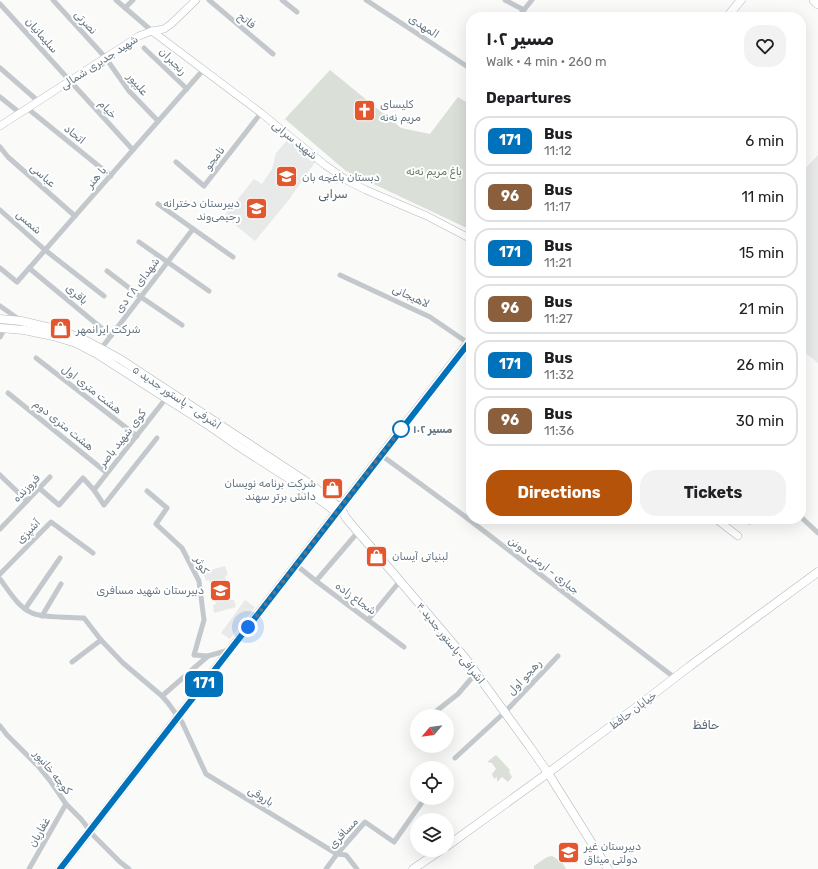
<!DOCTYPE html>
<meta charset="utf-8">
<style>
body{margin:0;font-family:Rubik,"Noto Naskh Arabic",sans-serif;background:#f2f2f2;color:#202124;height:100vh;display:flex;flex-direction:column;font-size:15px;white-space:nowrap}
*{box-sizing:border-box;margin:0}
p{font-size:13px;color:#757577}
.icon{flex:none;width:22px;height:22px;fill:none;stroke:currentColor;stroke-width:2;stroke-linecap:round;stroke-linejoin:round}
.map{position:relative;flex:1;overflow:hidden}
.panel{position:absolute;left:466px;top:12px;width:340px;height:512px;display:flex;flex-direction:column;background:#fff;border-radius:16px;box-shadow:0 4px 16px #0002}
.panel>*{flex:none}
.badge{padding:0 8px;border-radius:6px;font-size:14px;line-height:26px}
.needle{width:26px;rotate:241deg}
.fabs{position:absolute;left:410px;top:709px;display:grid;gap:8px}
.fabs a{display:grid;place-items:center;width:44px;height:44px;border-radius:50%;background:#fff;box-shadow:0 4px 16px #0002;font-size:20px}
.you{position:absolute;width:20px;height:20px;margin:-10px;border:3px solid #fff;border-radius:50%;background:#1a73e8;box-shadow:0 0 0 6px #1a73e833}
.map>.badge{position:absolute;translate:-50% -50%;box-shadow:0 0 0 2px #fff}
h2{padding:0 20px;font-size:15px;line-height:36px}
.round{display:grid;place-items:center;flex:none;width:42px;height:42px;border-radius:16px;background:#f2f2f2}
.summary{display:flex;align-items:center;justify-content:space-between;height:68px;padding:0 20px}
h1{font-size:19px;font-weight:700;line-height:30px}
.cta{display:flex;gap:8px;margin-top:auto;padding:8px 20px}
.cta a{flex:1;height:46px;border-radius:16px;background:#b45309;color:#fff;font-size:16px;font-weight:700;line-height:46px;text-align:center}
.cta a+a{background:#f2f2f2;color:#202124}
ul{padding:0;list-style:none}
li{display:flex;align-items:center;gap:12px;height:50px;margin:0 8px 6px;padding:0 12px;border:2px solid #e0e0e0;border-radius:16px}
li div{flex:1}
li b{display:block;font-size:15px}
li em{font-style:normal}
li .badge{min-width:44px;font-weight:700;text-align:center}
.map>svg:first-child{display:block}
.built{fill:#e8e9e9}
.green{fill:#dadfd7}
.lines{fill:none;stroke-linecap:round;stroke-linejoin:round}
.secondary-casing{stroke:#b3babf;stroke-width:8}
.primary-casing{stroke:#b5babe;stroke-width:9}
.highway-casing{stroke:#b4b9bd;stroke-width:10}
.street{stroke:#c3c8cc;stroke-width:5}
.secondary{stroke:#fff;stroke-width:7}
.primary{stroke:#fff;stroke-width:8}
.highway{stroke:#fff;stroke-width:9}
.line-casing{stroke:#fff;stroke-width:9}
.line{stroke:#0072bc;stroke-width:6}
.walk{stroke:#657683;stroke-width:4;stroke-dasharray:0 7.2}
.stop-dot{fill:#fff;stroke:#0072bc;stroke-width:2}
.labels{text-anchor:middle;stroke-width:4;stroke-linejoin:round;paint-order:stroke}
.street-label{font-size:11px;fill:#657683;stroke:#fff}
.poi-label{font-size:11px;fill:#657683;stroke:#fff;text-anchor:start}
.park-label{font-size:11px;fill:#687a64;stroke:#fff}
.stop-label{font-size:11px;font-weight:bold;fill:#657683;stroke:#fff;text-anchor:start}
.neighbourhood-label{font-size:12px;fill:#57646e;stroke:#fff}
</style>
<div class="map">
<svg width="818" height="869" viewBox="0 0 818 869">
<rect width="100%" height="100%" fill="#fafaf8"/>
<g class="built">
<polygon points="289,138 316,161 288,201 255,241 224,216 254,179 262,184 272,169 276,153"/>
<polygon points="818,155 818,363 801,349 801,173"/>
<polygon points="225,566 228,575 225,576 231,600 234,600 236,607 214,613 213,605 216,604 209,580 206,581 203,572"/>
<polygon points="245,600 255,607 230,639 221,633"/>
</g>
<g class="green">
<polygon points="330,70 401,128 430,134 458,97 471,105 471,230 346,171 285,119"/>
<polygon points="496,755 510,770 509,772 512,777 508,782 502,777 497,782 497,777 494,779 492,774 496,769 492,763 487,762"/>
<polygon points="552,856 562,862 566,869 534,869 534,866 547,857"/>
</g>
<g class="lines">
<defs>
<g id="secondary">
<polyline points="152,31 261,113 325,165 348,181 366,190 427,216 471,239"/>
<polyline points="0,126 139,36 152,31 164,29 171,24 196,0"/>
<polyline points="716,519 738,536"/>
</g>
<g id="primary">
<polyline points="727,17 741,0"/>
<polyline points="0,319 21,321 51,328 81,338 120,359 313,486 340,508 343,512 346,518 400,581 466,659 530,747 548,773 608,869"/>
<polyline points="0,328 24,330 53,336 76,343 97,354 211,427 238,446 305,489 335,511"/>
<polyline points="447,846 548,773 651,696 690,666 818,572"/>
<polyline points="60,869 471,339"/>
<polyline points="413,869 441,850"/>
</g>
<polyline id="highway" points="814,0 818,4"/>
</defs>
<use href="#secondary" class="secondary-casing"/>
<use href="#primary" class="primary-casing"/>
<use href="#highway" class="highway-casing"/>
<g class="street">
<polyline points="53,0 105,57 129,91 158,121"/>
<polyline points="116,0 152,31"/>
<polyline points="209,0 273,54"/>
<polyline points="282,0 297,12"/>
<polyline points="366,0 471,69"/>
<polyline points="505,0 524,10"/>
<polyline points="0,4 133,150"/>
<polyline points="125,8 133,0"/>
<polyline points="518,17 532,0"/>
<polyline points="144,48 187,89"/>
<polyline points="0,68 38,101"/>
<polyline points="0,97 20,113"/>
<polyline points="27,108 111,176"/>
<polyline points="0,147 8,157 75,216"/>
<polyline points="176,162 204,186 261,113"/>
<polyline points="158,204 233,257"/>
<polyline points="0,210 45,250 104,296"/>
<polyline points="139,242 209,291"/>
<polyline points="0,268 17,282 204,69"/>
<polyline points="29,268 111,336"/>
<polyline points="107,271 141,297 182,325"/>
<polyline points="340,275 430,317 468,343"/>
<polyline points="0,306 20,320"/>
<polyline points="0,337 5,328"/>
<polyline points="100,350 193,229"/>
<polyline points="36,358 137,436"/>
<polyline points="8,393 107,473"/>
<polyline points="381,455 463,515 675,678"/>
<polyline points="0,475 27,501"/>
<polyline points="39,488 59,505 83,478 94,490 104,505 157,438"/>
<polyline points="94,490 167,397"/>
<polyline points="147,491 167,508 156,524 182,548 199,581 204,620 194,655 208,656 229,650"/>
<polyline points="801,517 818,533"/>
<polyline points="749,522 751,519"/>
<polyline points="0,529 50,477"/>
<polyline points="296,565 316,581 404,647"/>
<polyline points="0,574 51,522 93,553"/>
<path d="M0 579C9 591 18 607 32 613 42 618 71 617 84 618L101 640 123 663 162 696 168 703 182 722 206 774 337 854 346 855 357 869"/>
<polyline points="316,581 358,532"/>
<polyline points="25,609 60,558"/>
<polyline points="42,616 61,584"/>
<polyline points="368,620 400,581"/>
<polyline points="72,662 101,640"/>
<polyline points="162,696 208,656"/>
<polyline points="430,716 458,694 476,673"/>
<polyline points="0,726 7,735 38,766 51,782 66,804 81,819 94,836 120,862 129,869"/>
<polyline points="455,758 505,712 558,656"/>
<polyline points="29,869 66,804"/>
<polyline points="326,869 337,854 365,822 394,842 425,798"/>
</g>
<use href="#secondary" class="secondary"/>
<use href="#primary" class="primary"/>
<use href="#highway" class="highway"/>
</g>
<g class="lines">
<defs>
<polyline id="line" points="60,869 471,340"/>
</defs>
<use href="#line" class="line-casing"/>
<use href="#line" class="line"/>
<polyline class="walk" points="248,627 401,429"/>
</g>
<defs>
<symbol id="church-square" viewBox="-11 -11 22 22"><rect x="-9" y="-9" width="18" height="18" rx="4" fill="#e4572e" stroke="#fff"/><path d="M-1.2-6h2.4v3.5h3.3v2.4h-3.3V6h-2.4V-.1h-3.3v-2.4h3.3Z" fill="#fff"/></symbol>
<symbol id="school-square" viewBox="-11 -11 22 22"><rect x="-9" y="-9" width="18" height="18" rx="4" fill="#e4572e" stroke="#fff"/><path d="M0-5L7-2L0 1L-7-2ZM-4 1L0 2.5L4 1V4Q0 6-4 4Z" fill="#fff"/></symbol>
<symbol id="shop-square" viewBox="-11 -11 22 22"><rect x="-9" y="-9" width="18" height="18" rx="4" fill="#e4572e" stroke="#fff"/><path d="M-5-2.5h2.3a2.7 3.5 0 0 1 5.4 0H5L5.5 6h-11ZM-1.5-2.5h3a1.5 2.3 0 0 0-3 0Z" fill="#fff"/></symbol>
</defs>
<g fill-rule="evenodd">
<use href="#church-square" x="352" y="98" width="25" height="25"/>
<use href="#school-square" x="274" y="164" width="25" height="25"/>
<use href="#school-square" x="244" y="196" width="25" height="25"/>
<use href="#shop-square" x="48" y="316" width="25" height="25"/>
<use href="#shop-square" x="320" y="476" width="25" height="25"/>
<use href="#shop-square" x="364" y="544" width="25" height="25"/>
<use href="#school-square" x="208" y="578" width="25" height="25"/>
<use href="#school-square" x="556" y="840" width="25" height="25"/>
</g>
<circle class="stop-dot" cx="401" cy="429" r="8"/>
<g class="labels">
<g class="street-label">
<text transform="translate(247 20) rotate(40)" y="4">فاتح</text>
<text transform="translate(86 22) rotate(48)" y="4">نصرتی</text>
<text transform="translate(424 26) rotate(33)" y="4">المهدی</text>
<text transform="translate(42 35) rotate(48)" y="4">سلیمانیان</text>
<text transform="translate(173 61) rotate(44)" y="4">رنجبران</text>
<text transform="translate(99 62) rotate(-33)" y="4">شهید جدیری شمالی</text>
<text transform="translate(138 84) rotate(50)" y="4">علیپور</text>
<text transform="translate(108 109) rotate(47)" y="4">خیام</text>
<text transform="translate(75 134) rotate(39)" y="4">اتحاد</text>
<text transform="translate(295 140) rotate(39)" y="4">شهید سرابی</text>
<text transform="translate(214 158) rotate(-52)" y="4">نامجو</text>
<text transform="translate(43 175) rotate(41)" y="4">عباسی</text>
<text transform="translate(96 177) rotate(-49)" y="4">با هنر</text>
<text transform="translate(29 222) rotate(41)" y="4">شمس</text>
<text transform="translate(137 285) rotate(-53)" y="4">شهدای ۲۸ دی</text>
<text transform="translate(77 294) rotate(40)" y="4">باقری</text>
<text transform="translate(411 296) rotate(25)" y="4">لاهیجانی</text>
<text transform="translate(92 389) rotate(38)" y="4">هشت متری اول</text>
<text transform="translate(177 397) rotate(34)" y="4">اشرفی - پاستور جدید ۵</text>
<text transform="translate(64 425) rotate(39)" y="4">هشت متری دوم</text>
<text transform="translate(122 438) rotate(-52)" y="4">کوی شهید باصر</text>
<text transform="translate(26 488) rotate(-46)" y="4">فروزنده</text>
<text transform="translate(28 531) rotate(-46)" y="4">آشپزی</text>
<text transform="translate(202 565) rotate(63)" y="4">کوثر</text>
<text transform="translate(544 565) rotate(38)" y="4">جباری - ارمنی دونن</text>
<text transform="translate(356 598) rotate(36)" y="4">شجاع زاده</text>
<text transform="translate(451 643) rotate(51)" y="4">اشرافی-پاستور جدید ۴</text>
<text transform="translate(524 677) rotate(-47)" y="4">رهجو اول</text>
<text transform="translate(633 710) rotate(-37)" y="4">خیابان حافظ</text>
<text transform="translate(53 772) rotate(51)" y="4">کوچه خانپور</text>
<text transform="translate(261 796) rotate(31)" y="4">باروقی</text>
<text transform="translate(39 832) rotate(-60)" y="4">غفاریان</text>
<text transform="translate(343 833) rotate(-47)" y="4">مسافری</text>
</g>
<g class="poi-label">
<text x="380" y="108">کلیسای<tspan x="380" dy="13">مریم نه‌نه</tspan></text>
<text x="302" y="181">دبستان باغچه بان</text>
<text x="240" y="207" text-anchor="end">دبیرستان دخترانه<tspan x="240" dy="13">رحیمی‌وند</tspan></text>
<text x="76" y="333">شرکت ایرانمهر</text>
<text x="316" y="487" text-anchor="end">شرکت برنامه نویسان<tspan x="316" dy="13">دانش برتر سهند</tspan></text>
<text x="392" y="560">لبنیاتی آیسان</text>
<text x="204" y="594" text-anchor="end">دبیرستان شهید مسافری</text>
<text x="584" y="850">دبیرستان غیر<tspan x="584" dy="13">دولتی میثاق</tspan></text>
</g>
<g class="park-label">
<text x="434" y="175">باغ مریم نه‌نه</text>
</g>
<g class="stop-label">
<text x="413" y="433">مسیر ۱۰۲</text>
</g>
<g class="neighbourhood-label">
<text x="333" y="198">سرابی</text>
<text x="706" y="729">حافظ</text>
</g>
</g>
</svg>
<div class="fabs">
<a><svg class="needle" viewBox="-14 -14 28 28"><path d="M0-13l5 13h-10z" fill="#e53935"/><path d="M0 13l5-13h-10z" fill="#757577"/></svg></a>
<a><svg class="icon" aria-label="locate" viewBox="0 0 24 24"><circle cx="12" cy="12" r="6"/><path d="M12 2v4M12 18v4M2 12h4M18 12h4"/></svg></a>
<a><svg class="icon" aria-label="layers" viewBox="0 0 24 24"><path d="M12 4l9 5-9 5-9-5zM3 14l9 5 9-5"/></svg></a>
</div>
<div class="you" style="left:248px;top:627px"></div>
<b class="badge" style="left:204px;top:684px;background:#0072bc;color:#fff">171</b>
<section class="panel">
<div class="summary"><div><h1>مسیر ۱۰۲</h1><p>Walk · 4 min · 260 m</p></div><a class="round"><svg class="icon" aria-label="heart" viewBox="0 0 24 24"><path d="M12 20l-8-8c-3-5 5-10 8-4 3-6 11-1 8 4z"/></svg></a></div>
<h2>Departures</h2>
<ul>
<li><span class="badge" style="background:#0072bc;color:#fff">171</span><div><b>Bus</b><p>11:12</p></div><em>6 min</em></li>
<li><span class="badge" style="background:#8b5e3c;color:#fff">96</span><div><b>Bus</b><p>11:17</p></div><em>11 min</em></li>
<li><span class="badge" style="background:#0072bc;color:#fff">171</span><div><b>Bus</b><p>11:21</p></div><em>15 min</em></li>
<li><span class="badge" style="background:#8b5e3c;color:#fff">96</span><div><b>Bus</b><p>11:27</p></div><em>21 min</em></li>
<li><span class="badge" style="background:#0072bc;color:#fff">171</span><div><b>Bus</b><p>11:32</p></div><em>26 min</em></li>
<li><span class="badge" style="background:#8b5e3c;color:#fff">96</span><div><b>Bus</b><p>11:36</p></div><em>30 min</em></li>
</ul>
<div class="cta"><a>Directions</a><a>Tickets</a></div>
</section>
</div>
